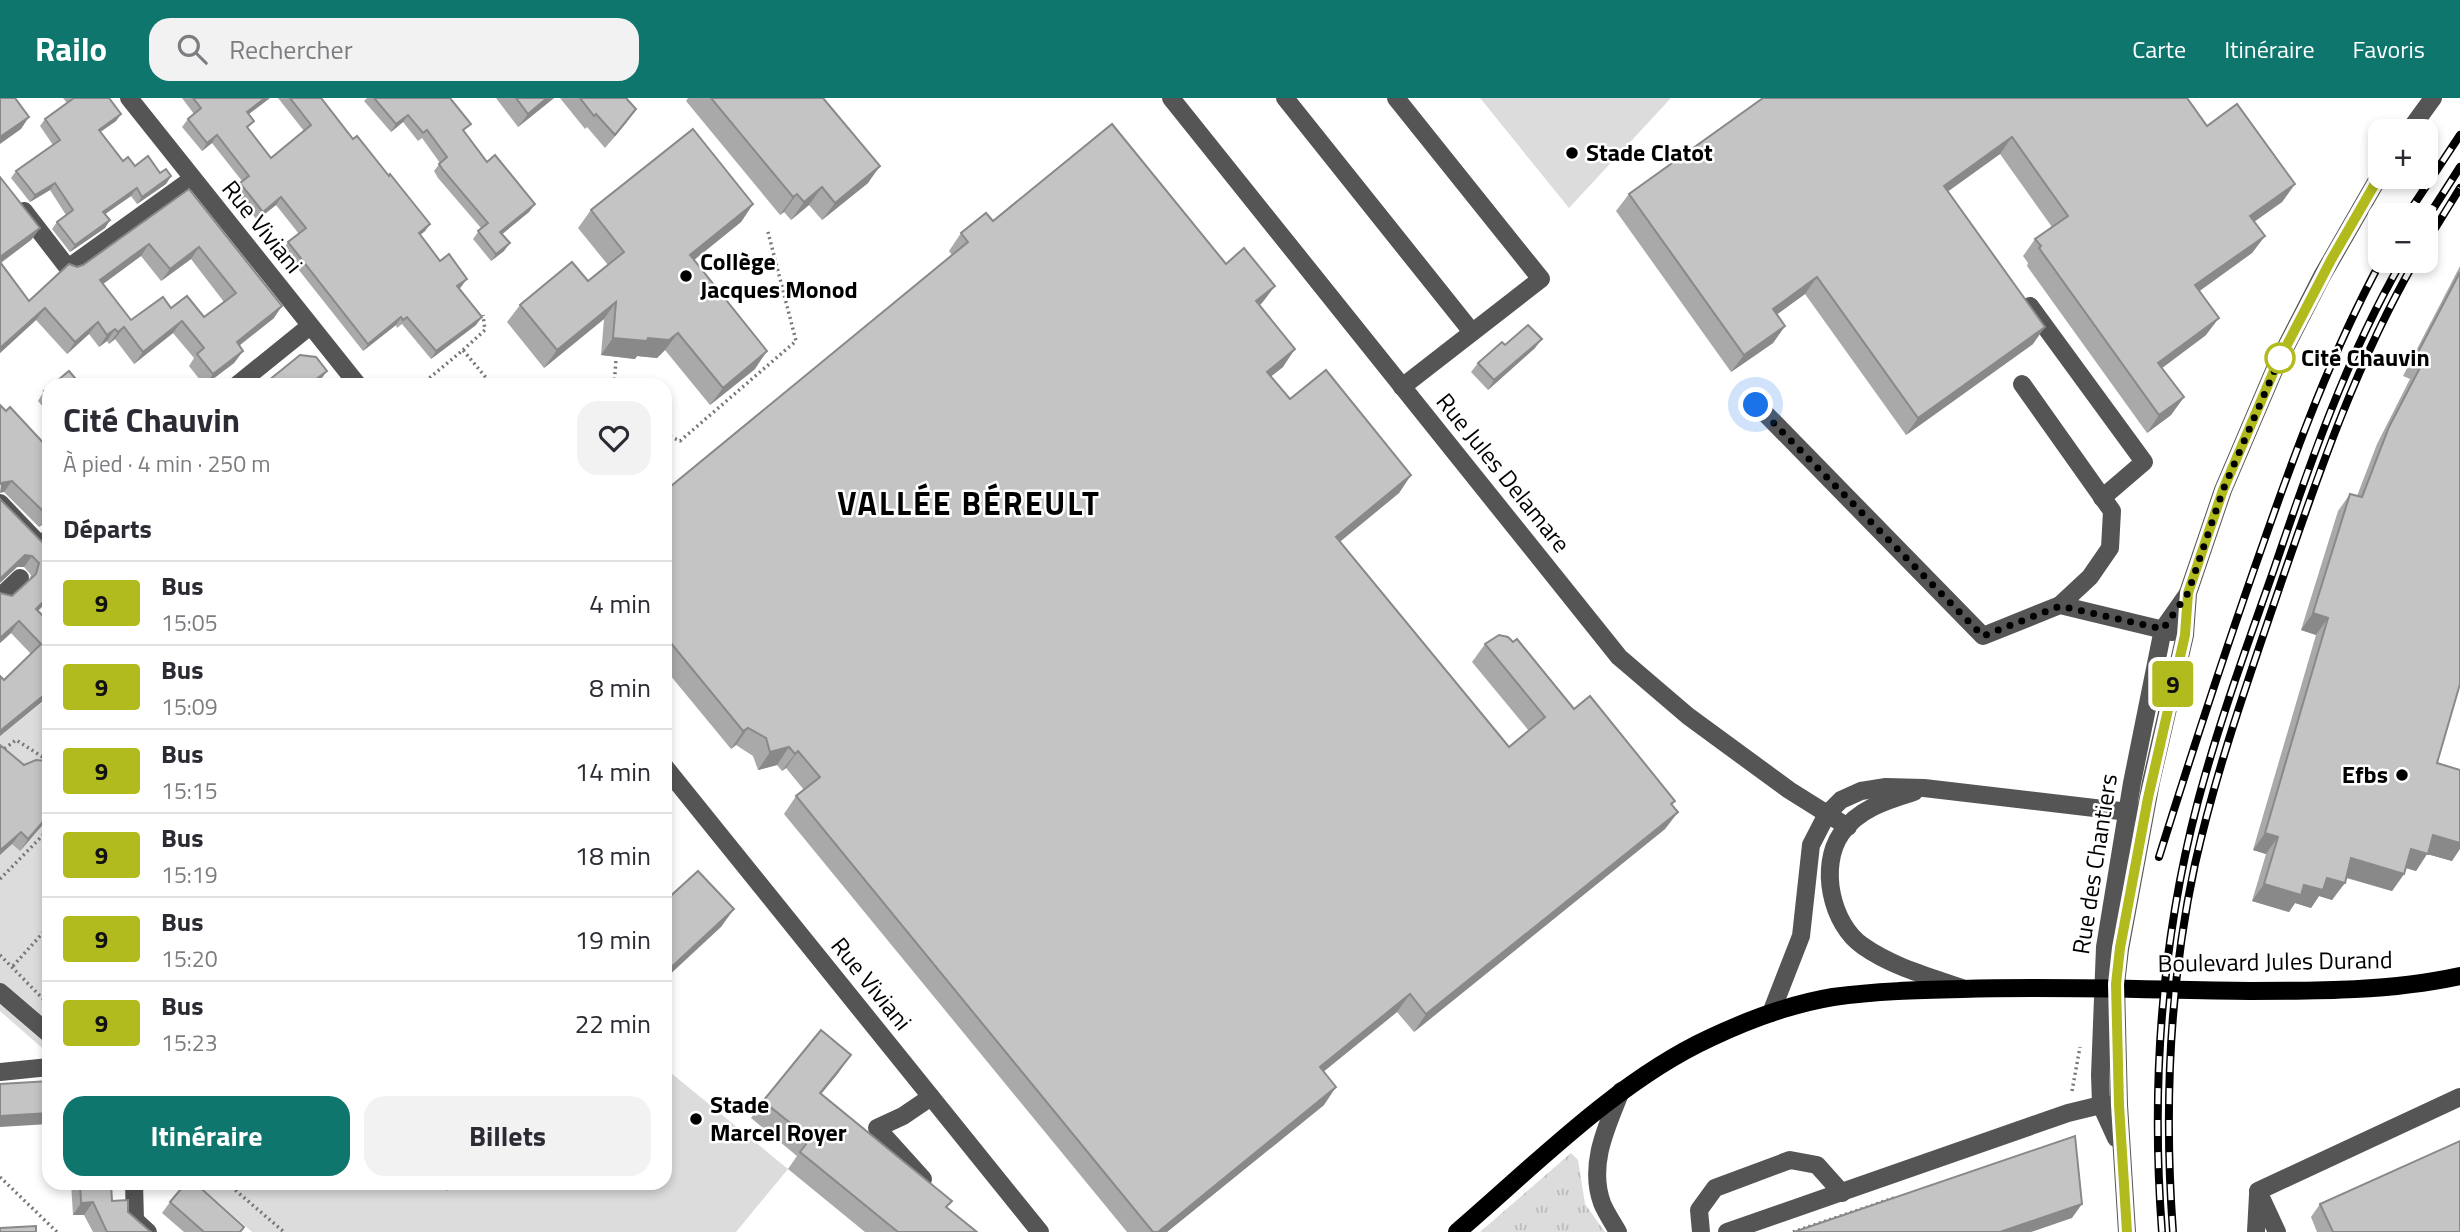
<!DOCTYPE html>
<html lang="fr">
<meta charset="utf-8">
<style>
body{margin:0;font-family:"Titillium Web",sans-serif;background:#f2f2f3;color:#2b2b33;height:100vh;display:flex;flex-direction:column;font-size:26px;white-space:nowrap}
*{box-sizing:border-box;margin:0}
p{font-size:23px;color:#7c7c81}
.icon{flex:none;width:38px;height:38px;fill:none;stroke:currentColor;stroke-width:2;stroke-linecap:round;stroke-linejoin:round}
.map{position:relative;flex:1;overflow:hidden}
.drawer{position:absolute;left:42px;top:280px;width:630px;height:812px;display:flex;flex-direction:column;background:#fff;border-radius:21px;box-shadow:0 4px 10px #0003}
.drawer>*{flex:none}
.badge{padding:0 14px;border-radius:5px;font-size:24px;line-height:46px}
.controls{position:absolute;left:2368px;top:21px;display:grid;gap:14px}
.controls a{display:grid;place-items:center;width:70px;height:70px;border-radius:14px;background:#fff;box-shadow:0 4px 10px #0003;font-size:35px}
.you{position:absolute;width:35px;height:35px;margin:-18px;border:5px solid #fff;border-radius:50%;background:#1a73e8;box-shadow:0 0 0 10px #1a73e833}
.map>.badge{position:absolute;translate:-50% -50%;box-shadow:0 0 0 4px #fff}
h2{padding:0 21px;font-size:26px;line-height:63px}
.round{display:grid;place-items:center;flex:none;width:74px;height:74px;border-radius:21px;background:#f2f2f3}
.headline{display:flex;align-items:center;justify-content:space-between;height:119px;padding:0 21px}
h1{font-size:33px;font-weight:700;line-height:52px}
.button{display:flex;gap:14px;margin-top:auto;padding:14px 21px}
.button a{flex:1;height:80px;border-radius:21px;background:#0f766e;color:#fff;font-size:28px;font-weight:700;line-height:80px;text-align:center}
.button a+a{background:#f2f2f3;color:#2b2b33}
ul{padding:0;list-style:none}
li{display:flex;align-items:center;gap:21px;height:84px;padding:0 21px;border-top:2px solid #e1e1e2}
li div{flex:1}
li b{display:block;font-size:26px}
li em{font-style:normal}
li .badge{min-width:77px;font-weight:700;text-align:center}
header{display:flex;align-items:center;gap:42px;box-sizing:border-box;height:98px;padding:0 35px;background:#0f766e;color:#fff}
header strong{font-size:33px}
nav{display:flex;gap:38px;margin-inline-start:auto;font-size:24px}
.search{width:490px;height:63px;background:#f2f2f3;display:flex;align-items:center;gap:18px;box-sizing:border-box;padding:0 24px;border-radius:21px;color:#7c7c81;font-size:26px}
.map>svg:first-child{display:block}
.grass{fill:url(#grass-tufts)}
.garden{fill:#dcdcdc}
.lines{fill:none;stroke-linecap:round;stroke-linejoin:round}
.path{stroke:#777;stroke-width:3.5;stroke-dasharray:2 3.5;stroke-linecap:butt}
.minor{stroke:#555;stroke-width:18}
.major{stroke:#000;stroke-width:18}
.rail-casing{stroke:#000;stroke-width:8}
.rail{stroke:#fff;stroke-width:5;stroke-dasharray:16;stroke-linecap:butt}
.wall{fill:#a9a9a9;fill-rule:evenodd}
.shaded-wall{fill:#898989}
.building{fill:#c4c4c4;stroke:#898989;stroke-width:2;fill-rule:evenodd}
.line-casing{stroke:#fff;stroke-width:16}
.line{stroke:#b2bb1e;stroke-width:10}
.walk{stroke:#000;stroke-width:7;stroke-dasharray:0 12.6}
.poi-dot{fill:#000;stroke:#fff;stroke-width:2.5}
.stop-dot{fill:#fff;stroke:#b2bb1e;stroke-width:3.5}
.labels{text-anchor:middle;stroke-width:5;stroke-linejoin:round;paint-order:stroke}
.poi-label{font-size:24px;font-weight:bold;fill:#000;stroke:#fff;text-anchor:start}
.street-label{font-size:24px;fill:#000;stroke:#fff}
.stop-label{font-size:24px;font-weight:bold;fill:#000;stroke:#fff;text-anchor:start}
.district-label{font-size:32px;font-weight:bold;letter-spacing:2px;fill:#000;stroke:#fff}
</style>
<header>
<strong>Railo</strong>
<div class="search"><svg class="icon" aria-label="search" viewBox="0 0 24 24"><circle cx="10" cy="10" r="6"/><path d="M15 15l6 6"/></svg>Rechercher</div>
<nav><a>Carte</a><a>Itinéraire</a><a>Favoris</a></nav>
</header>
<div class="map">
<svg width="2460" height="1134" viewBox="0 0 2460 1134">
<defs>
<pattern id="grass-tufts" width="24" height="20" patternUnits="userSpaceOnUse" patternTransform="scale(1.75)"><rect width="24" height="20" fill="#dcdcdc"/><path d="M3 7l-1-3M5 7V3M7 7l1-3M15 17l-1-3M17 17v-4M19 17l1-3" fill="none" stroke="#bbb"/></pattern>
</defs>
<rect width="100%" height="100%" fill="#fff"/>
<polygon class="grass" points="1571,1055 1578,1062 1585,1106 1605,1134 1480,1134"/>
<g class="garden">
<polygon points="1480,0 1671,0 1569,110"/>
<polygon points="49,599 49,956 0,913 0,638"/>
<polygon points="665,970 788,1071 736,1134 252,1134 196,1085 665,1085"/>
</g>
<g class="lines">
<g class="path">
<polyline points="463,252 485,232 483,217"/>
<polyline points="421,287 463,252 492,287"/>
<polyline points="614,287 616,262"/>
<polyline points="665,336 680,343 796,243 768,134"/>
<polyline points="0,654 16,642 49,663"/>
<polyline points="0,781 49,731"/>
<polyline points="0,857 49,907"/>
<polyline points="13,868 49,828"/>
<polyline points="2072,993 2080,949"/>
<polyline points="0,1079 57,1134"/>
<polyline points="227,1085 284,1134"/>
<polyline points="1793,1134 1894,1100"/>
</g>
<g class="minor">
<polyline points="129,0 358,287"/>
<polyline points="1171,0 1619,559 1688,618 1789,692 1848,729"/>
<polyline points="1285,0 1472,234"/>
<polyline points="1396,0 1541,181 1402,289"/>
<polyline points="2409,33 2433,0"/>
<polyline points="24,113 68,170 192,81"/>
<polyline points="2030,208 2144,364 2102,400"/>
<polyline points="2022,286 2112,413 2110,450 2090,479 2060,507"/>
<polyline points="237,287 310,228"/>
<polyline points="1757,307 1983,538 2060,507 2172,534"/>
<polyline points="0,405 40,447 49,440"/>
<polyline points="0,499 20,480"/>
<polyline points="665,669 1040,1134"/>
<path d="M1914 694C1888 702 1857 711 1841 736 1819 768 1831 826 1863 848 1893 869 1928 878 1962 890"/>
<polyline points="0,894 49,936"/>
<polyline points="1771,915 1801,838 1811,747 1827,716 1841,702 1861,693 1886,689 1924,690 2137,715"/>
<polyline points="0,974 49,969"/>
<polyline points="2116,1040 2101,1007 2100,977 2105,849 2132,685 2163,531 2187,497"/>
<polyline points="923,1081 877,1030 903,1018 931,999"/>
<polyline points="134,1085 135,1122 148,1134"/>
<path d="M1618 1134C1613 1125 1606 1115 1602 1105 1588 1066 1607 1028 1621 993"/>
<polyline points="1701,1134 1699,1112 1715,1090 1790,1062 1817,1067 1842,1095"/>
<polyline points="1727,1134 2068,1015 2101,1007 2112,1007"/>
<polyline points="2127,1134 2119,1007 2116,886 2120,851 2151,684 2185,537 2188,495 2223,392 2276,268 2322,178 2380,77"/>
<polyline points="2256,1134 2258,1097"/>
<polyline points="2277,1134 2258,1093 2460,999"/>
</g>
<path class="major" d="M1457 1134C1534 1068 1617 983 1710 940 1748 922 1791 906 1833 899 1876 893 1919 892 1962 891 2058 888 2154 892 2250 893 2319 893 2391 893 2460 878"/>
<defs>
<g id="rail">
<polyline points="2407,117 2460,37"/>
<polyline points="2426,122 2460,69"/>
<polyline points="2426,145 2460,90"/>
<path d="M2159 759C2192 654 2226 550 2263 446 2297 349 2332 254 2381 163"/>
<path d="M2162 1134C2151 989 2161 844 2198 703 2219 624 2247 548 2274 471 2310 365 2346 260 2402 163"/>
<path d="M2173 1134C2164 1011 2169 887 2195 766 2217 668 2251 574 2283 479 2320 371 2358 262 2415 163"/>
</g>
</defs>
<use href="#rail" class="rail-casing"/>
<use href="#rail" class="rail"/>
</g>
<g class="wall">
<polygon points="63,0 109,0 121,16 116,23 100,34 123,63 135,68 171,78 166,86 137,106 131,98 105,116 110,122 105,130 70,154 52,131 57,124 66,117 50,92 30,104 11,80 16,73 53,47 40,28 45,21 67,5"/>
<polygon points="182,0 270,0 249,16 248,31 271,60 304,33 278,0 322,0 353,41 389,78 430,126 425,133 420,137 461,189 459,191 476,227 431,261 402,226 397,230 396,227 363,253 283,152 288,144 299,136 276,107 257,122 235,93 242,83 212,45 202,53 182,29 188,21 194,16"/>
<polygon points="367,0 450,0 464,35 487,64 535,106 529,114 502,136 504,153 491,163 473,141 481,130 438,80 434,73 440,65 422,40 418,43 403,24 391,34 364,3"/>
<polygon points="496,0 554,0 518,29"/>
<polygon points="560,0 626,0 636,11 605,50 587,29 585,31"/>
<polygon points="688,0 823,0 868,85 822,122 809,107 791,122 784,114 780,117 686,3"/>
<polygon points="1763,0 2207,28 2295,86 2282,104 2254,124 2265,138 2252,155 2199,193 2206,237 2162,270 2184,299 2171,317 2147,335 2027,168 2028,165 2023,158 2035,141 2052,129 2000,56 1948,93 2033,246 1906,337 1805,196 1777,216 1785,228 1773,245 1731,274 1616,113 1629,96"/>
<path d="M0 79 40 130 31 142 1 165 29 203 77 169 83 167 189 91 274 220 239 248 243 253 234 265 205 287H204L189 268 194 260 173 235 134 266 115 241 109 246 107 243 99 249 89 236 67 256 36 222 0 255ZM141 158 161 183 191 161 224 204 204 219 171 210 131 222 103 186Z"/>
<polygon points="753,106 741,124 694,162 755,271 710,307 665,252 657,260 637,258 635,261 601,257 604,221 544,270 507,224 520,207 588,183 608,167 578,130 591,112"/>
<polygon points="993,123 1226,166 1275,188 1260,207 1283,269 1271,278 1290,301 1411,377 1399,395 1340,443 1509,649 1529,633 1472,564 1485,546 1574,611 1675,703 1672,707 1678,714 1665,731 1414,934 1397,914 1323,974 1324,1007 1167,1134 1127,1134 784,716 796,698 804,692 786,670 782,673 777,667 758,672 753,658 736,647 731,651 665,571 665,393 952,157 949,153 961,135"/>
<polygon points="2460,168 2460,586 2437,665 2452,763 2427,756 2416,773 2406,770 2404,776 2392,793 2346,780 2332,802 2319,798 2311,810 2295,805 2289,814 2252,803 2266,756 2253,752 2316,537 2301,532 2338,413 2350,396 2357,398 2377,346 2410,281 2403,278"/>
<polygon points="1505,247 1535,250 1488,292 1471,274 1478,265"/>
<polygon points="49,290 49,316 38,303 44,293"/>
<polygon points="6,313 49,351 49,421 39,429 4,394"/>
<polygon points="0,401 49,451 49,501 38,513 49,524 49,598 0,638 4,582 31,556 11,535 0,545 0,495 12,498 29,482 31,477 24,469 17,469 0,485"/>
<polygon points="0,647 49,706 49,719 20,753 12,746"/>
<polygon points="839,974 821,996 947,1110 977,1134 865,1134 788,1071 797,1058 751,1020 763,1003"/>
<polygon points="71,1085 111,1085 112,1103 128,1114 151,1134 93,1134 84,1117 73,1117"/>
<polygon points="437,1085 454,1085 447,1093"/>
<polygon points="170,1104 244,1129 240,1134 184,1134 162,1115"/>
<polygon points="2320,1106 2460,1134 2317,1134 2311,1119"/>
</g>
<g class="shaded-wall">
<polygon points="265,0 270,0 242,21 247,14"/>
<polygon points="547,0 554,0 518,29 528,16"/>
<polygon points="636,11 626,25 605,50 615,37"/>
<polygon points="121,16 116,23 93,39 99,32"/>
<polygon points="408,17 403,24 391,34 396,26"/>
<polygon points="29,19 21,31 0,46 0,39"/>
<polygon points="217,37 212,45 202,53 207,45"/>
<polygon points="2012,39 2000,56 1932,105 1944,88"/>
<polygon points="880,68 868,85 822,122 835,105"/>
<polygon points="171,78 166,86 137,106 142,99"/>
<polygon points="55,85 50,92 30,104 35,97"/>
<polygon points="2295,86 2282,104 2238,135 2250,118"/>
<polygon points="822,89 809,107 791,122 804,104"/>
<polygon points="137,90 131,98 98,121 103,114"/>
<polygon points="797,96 784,114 780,117 793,99"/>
<polygon points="281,99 276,107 257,122 263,114"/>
<polygon points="535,106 529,114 495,142 500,134"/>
<polygon points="753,106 741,124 678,175 690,157"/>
<polygon points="110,122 105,130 70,154 75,147"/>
<polygon points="430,126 425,133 413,143 419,135"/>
<polygon points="40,130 31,142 0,165 0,159"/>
<polygon points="2265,138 2252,155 2183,205 2195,187"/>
<polygon points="510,145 504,153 491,163 496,156"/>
<polygon points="149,146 141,158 92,194 100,182"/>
<polygon points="199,149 191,161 161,183 170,171"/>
<polygon points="1817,179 1805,196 1761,228 1773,211"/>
<polygon points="467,181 461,189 451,196 457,188"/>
<polygon points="1275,188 1262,205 1244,220 1256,203"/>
<polygon points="616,204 604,221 544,270 557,252"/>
<polygon points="282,208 274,220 228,256 237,244"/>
<polygon points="45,210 36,222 0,255 0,250"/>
<polygon points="401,219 396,227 363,253 368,246"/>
<polygon points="482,219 476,227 431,261 436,253"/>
<polygon points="2219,220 2206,237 2146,282 2158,265"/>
<polygon points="182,223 173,235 134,266 143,254"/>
<polygon points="98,224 89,236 67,256 75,244"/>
<polygon points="1785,228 1773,245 1731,274 1744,257"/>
<polygon points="124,229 115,241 109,246 118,234"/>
<polygon points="2045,229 2033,246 1906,337 1918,320"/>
<polygon points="115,231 107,243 99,249 107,237"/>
<polygon points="678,235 665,252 657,260 637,258 635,261 601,257 613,240 648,240"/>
<polygon points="1542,241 1535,250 1488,292 1494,282"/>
<polygon points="1295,251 1283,269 1255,291 1267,274"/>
<polygon points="243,253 234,265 205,287 213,276"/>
<polygon points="767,253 755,271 710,307 723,290"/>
<polygon points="327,273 322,280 313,287 308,287"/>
<polygon points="2184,299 2171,317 2147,335 2159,317"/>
<polygon points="1411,377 1399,395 1324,457 1336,439"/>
<polygon points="12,383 4,394 0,395 1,385"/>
<polygon points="49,416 49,421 39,429 47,417"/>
<polygon points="25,457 32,458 24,469 17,469 0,485 0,481"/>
<polygon points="49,498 49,501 47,504 28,522 36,511"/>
<polygon points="2313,515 2328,520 2316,537 2301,532"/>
<polygon points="19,523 11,535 0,545 0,540"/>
<polygon points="49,593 49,598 0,638 0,633"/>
<polygon points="748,630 736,647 731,651 743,633"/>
<polygon points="789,649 777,667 758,672 770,654"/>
<polygon points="798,653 786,670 782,673 795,656"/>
<polygon points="1678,714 1665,731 1414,934 1426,916"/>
<polygon points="49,717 46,723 20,753 28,741"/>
<polygon points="21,734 12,746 0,757 0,751"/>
<polygon points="2265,735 2278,739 2266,756 2253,752"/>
<polygon points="2433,737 2460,745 2460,751 2452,763 2427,756 2416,773 2399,768 2411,751"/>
<polygon points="2351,760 2404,776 2392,793 2338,777"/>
<polygon points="2327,780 2345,785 2332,802 2319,798 2311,810 2295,805 2289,814 2252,803 2264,786 2304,787"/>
<polygon points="734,811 721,829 665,881 665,875"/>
<polygon points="1410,896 1397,914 1307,987 1320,969"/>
<polygon points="851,957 839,974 808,1012 820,995"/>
<polygon points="1336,989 1324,1007 1167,1134 1158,1134"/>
<polygon points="49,1015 49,1026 0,1029 0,1018"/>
<polygon points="93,1104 84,1117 73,1117 81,1105"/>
<polygon points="2082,1106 2072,1120 2031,1134 2000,1134"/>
</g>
<g class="building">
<polygon points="0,0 15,0 29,19 0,39"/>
<polygon points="74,0 109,0 121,16 99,32 123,63 128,59 135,68 148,58 160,75 166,71 171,78 142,99 137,90 103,114 110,122 75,147 57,124 73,112 55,85 35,97 16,73 60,42 45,21"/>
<polygon points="193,0 265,0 247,14 254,23 247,29 271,60 311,27 290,0 321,0 353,41 357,38 389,78 390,76 430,126 419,135 440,163 449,156 467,181 457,188 482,219 436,253 407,219 403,222 401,219 368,246 288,144 306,130 281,99 263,114 240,85 249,78 217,37 207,45 188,21 201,10"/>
<polygon points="374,0 450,0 471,26 463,32 487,64 495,57 535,106 500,134 510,145 496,156 478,133 488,125 443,72 439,66 447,59 427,32 423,35 408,17 396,26"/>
<polygon points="516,0 547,0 528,16"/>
<polygon points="580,0 626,0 636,11 615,37 596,16 594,18"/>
<polygon points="711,0 823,0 880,68 835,105 822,89 804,104 797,96 793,99"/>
<polygon points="1763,0 2187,0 2207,28 2237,6 2295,86 2250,118 2265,138 2195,187 2219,220 2158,265 2184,299 2159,317 2039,150 2041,148 2035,141 2068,118 2012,39 1944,88 2045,229 1918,320 1817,179 1773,211 1785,228 1744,257 1629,96"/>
<polygon points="1112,26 1226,166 1244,150 1275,188 1256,203 1295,251 1267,274 1290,301 1326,272 1411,377 1336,439 1509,649 1545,619 1485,546 1499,537 1508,539 1513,544 1517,541 1574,611 1590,598 1675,703 1671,706 1678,714 1426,916 1410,896 1320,969 1336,989 1158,1134 1153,1134 796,698 820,679 798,653 795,656 789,649 770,654 766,640 748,630 743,633 665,538 665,393 968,144 961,135 986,115 993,123"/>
<polygon points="693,31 753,106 690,157 767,253 723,290 678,235 669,242 648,240 647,243 613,240 616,204 557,252 520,207 572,164 588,183 624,154 591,112"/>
<polygon points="0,79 40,130 0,159"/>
<path d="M189 91 282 208 237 244 243 253 213 276 197 256 204 250 182 223 143 254 124 229 118 234 115 231 107 237 98 224 75 244 45 210 0 250V164L29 203 69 166 77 169 83 167ZM149 146 170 171 199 149 236 195 204 219 187 198 171 210 163 199 131 222 100 182Z"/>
<polygon points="2460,174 2460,586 2437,665 2460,672 2460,745 2433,737 2428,756 2411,751 2404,776 2351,760 2345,785 2327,780 2323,792 2304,787 2301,797 2264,786 2278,739 2265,735 2328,520 2313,515 2350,396 2362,399 2389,329 2423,264 2415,260"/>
<polygon points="1528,227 1542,241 1494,282 1478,265 1502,244 1505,247"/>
<polygon points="300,257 316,259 327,273 308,287 263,287"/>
<polygon points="69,273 81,287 52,287"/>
<polygon points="49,290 49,299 44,293"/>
<polygon points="0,307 6,313 10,309 49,351 49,416 47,417 12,383 1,385 0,386"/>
<polygon points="0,401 49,451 49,498 36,511 49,524 49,593 0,633 0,578 4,582 41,546 19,523 0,540 0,495 12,498 36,476 39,465 32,458 25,457 0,481"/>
<polygon points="0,647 24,667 36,662 47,663 49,665 49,702 47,704 49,706 49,717 28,741 21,734 3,750 0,751"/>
<polygon points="698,773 734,811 665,875 665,803"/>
<polygon points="821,932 851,957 820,995 952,1103 946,1109 977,1134 898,1134 800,1054 810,1041 763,1003"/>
<polygon points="49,983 49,1015 0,1018 0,986"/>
<polygon points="2075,1038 2082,1106 2000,1134 1794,1134"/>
<polygon points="2460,1043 2460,1134 2333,1134 2320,1106"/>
<polygon points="80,1085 111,1085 112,1103 128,1102 128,1114 151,1134 107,1134 93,1104 81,1105"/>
<polygon points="186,1085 195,1085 244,1129 240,1134 204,1134 170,1104"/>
<polygon points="36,1128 36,1134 0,1134 0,1130"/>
</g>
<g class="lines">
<defs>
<polyline id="line" points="2127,1134 2119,1007 2116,886 2120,850 2148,700 2185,537 2188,495 2223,392 2276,268 2331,162 2380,77"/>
</defs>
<use href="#line" class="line-casing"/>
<use href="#line" class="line"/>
<polyline class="walk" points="1756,307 1983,538 2060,508 2163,531 2188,495 2223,392 2280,260"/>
</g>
<g class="poi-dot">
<circle cx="1572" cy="55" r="7"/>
<circle cx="686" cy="178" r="7"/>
<circle cx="2402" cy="677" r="7"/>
<circle cx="696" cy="1021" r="7"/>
</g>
<circle class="stop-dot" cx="2280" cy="260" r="14"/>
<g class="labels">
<g class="poi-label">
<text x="1586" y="63">Stade Clatot</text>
<text x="700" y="172">Collège<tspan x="700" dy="28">Jacques Monod</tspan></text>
<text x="2388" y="685" text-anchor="end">Efbs</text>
<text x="710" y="1015">Stade<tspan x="710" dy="28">Marcel Royer</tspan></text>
</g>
<g class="street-label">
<text transform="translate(262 129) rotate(51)" y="8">Rue Viviani</text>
<text transform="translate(1503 375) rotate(51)" y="8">Rue Jules Delamare</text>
<text transform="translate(2095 766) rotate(-81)" y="8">Rue des Chantiers</text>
<text transform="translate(2275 864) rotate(-1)" y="8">Boulevard Jules Durand</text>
<text transform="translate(871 886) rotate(51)" y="8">Rue Viviani</text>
</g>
<g class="stop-label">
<text x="2301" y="268">Cité Chauvin</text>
</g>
<g class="district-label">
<text x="969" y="417">VALLÉE BÉREULT</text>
</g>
</g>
</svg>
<div class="controls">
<a>+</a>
<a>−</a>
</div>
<div class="you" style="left:1756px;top:307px"></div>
<b class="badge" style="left:2173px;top:586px;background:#b2bb1e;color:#111">9</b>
<section class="drawer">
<div class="headline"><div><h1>Cité Chauvin</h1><p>À pied · 4 min · 250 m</p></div><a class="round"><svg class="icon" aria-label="heart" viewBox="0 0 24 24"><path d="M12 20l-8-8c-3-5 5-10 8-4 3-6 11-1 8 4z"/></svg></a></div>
<h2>Départs</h2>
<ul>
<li><span class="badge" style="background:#b2bb1e;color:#111">9</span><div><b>Bus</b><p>15:05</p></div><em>4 min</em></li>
<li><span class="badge" style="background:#b2bb1e;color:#111">9</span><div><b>Bus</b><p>15:09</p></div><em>8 min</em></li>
<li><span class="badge" style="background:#b2bb1e;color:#111">9</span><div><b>Bus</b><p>15:15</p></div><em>14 min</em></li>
<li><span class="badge" style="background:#b2bb1e;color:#111">9</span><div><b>Bus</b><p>15:19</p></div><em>18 min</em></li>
<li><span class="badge" style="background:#b2bb1e;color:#111">9</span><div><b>Bus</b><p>15:20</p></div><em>19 min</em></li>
<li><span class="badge" style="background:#b2bb1e;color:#111">9</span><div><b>Bus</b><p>15:23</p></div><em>22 min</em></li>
</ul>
<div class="button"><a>Itinéraire</a><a>Billets</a></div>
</section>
</div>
